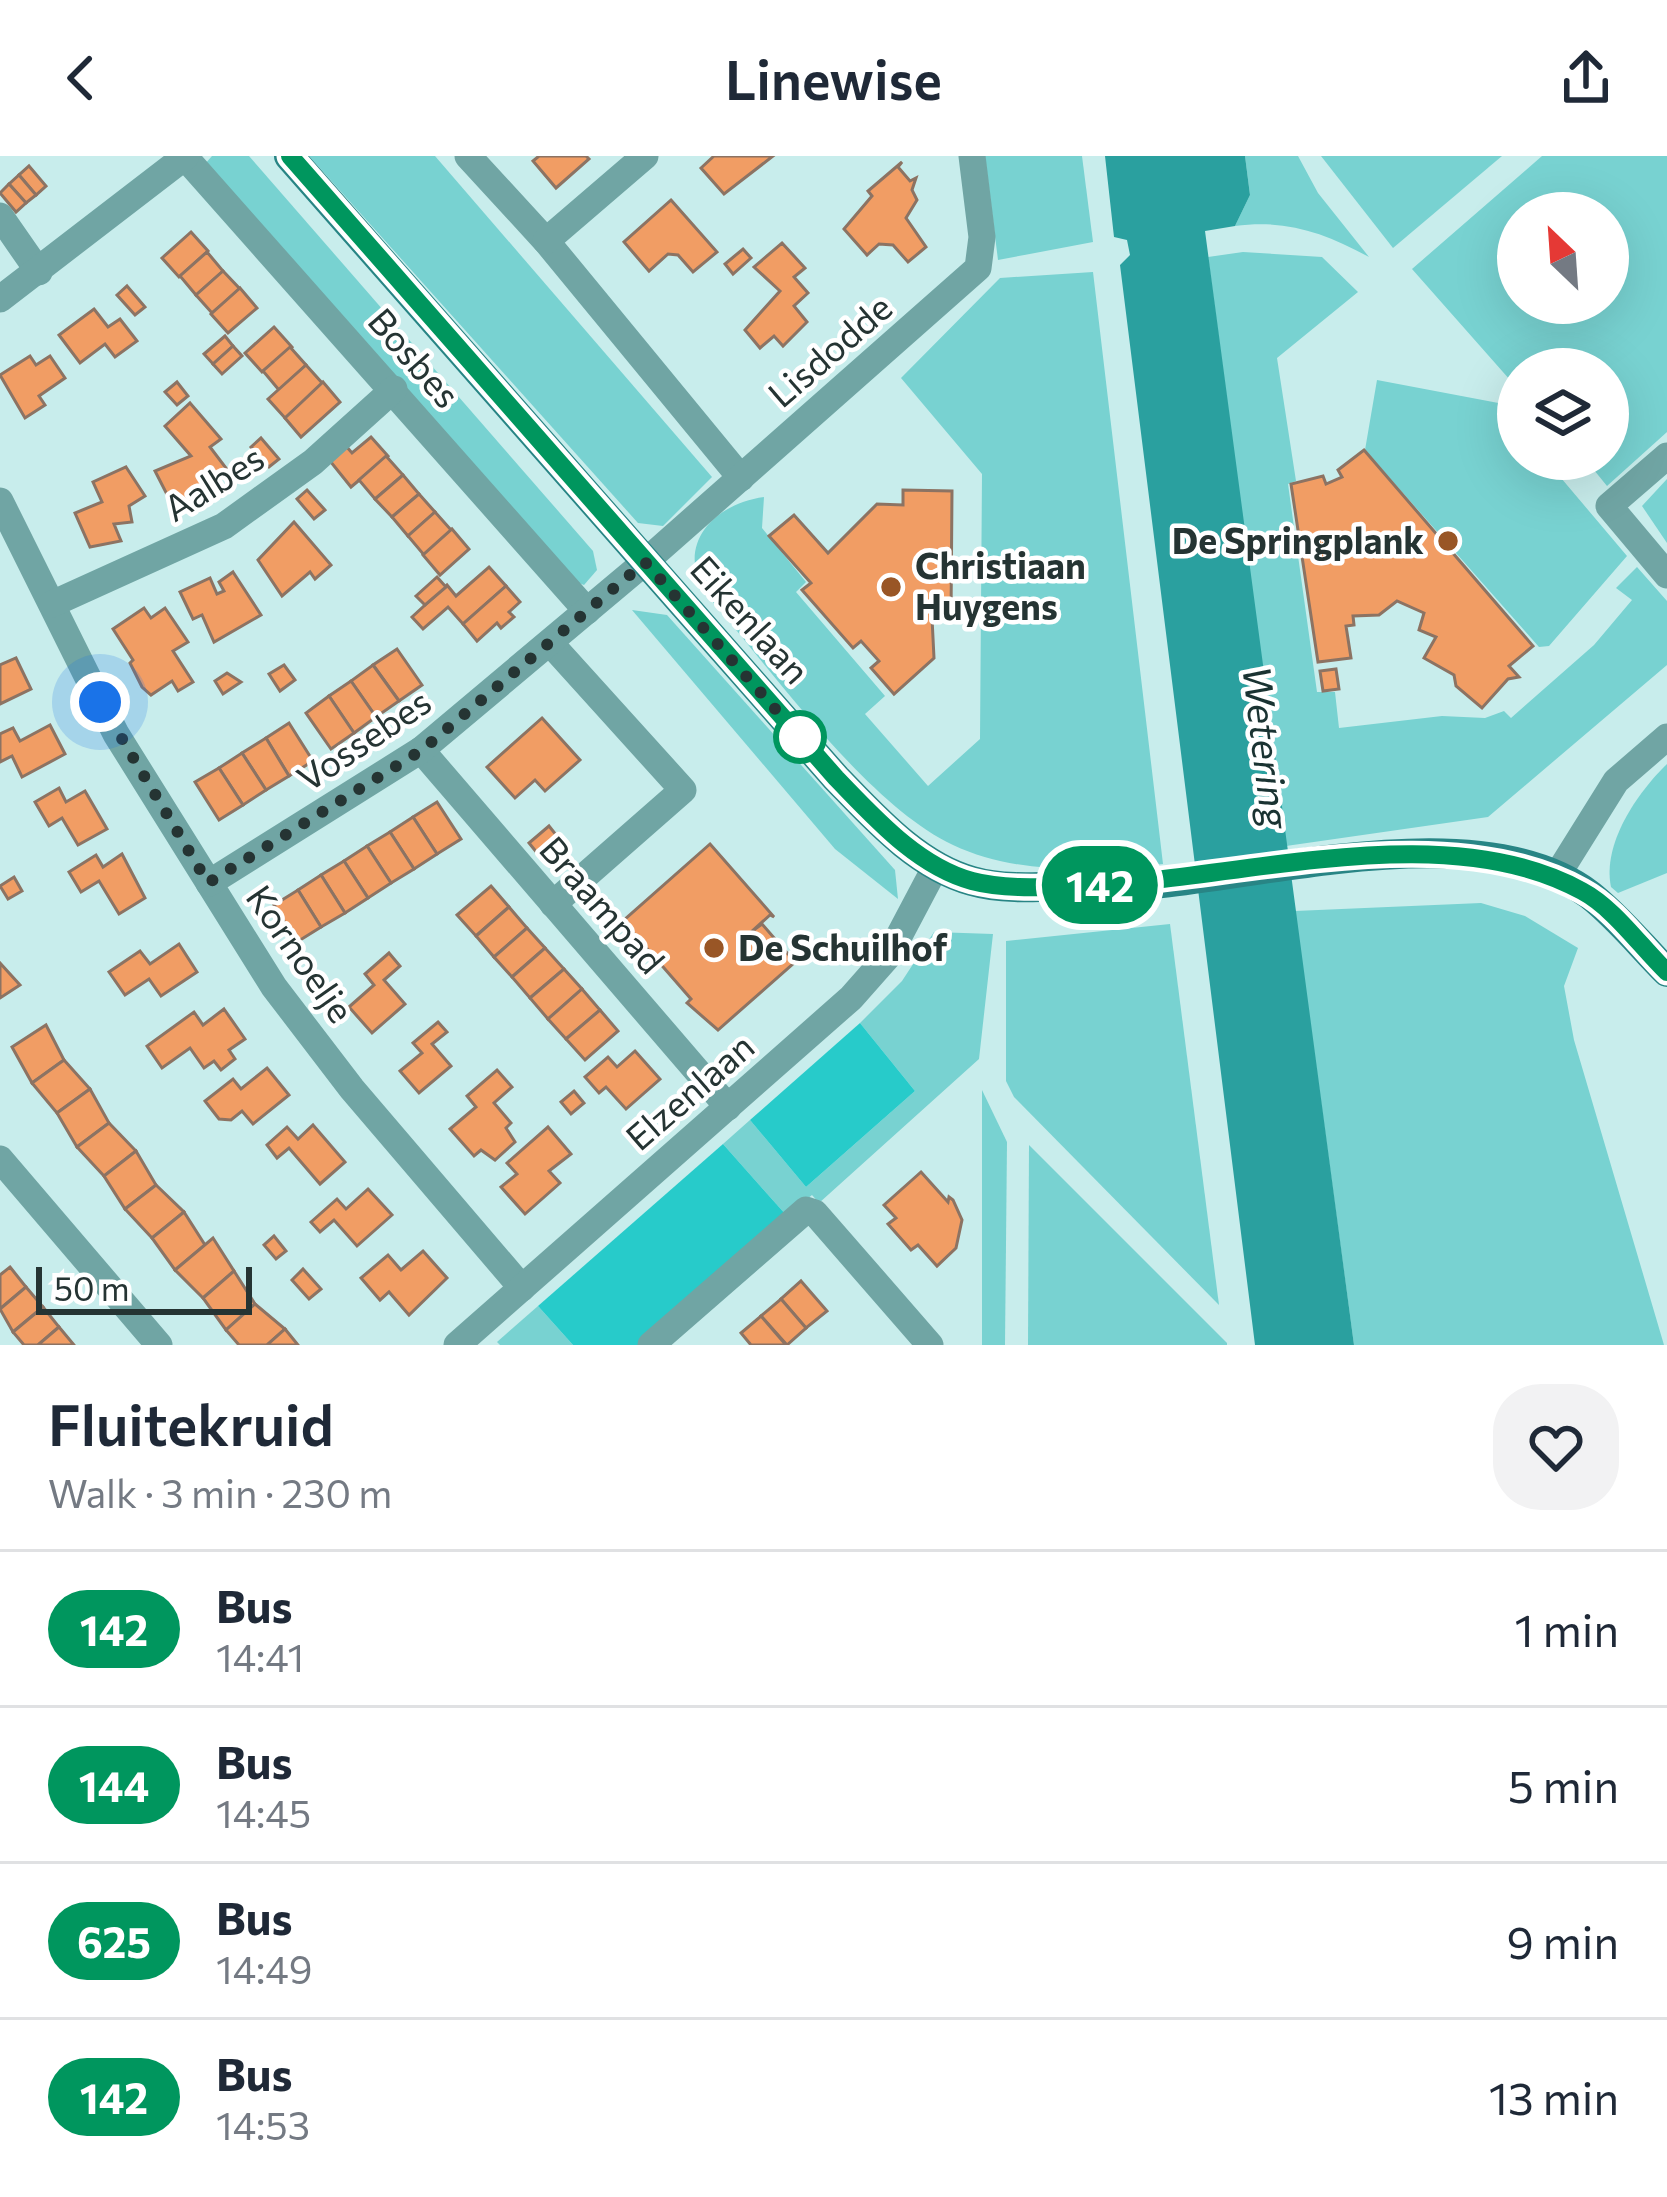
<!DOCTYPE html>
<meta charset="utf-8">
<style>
body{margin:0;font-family:Commissioner,sans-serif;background:#f2f2f3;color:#1f2937;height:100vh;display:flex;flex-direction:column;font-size:45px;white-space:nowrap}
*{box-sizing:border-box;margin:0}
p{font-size:39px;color:#747a83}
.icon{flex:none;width:66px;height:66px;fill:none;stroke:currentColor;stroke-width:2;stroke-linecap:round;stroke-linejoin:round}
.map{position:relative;height:1189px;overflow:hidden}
.sheet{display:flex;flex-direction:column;background:#fff;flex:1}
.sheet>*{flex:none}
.badge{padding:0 24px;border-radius:39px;font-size:42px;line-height:78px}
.needle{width:78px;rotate:335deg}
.buttons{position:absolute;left:1497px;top:36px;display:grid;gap:24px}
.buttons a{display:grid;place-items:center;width:132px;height:132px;border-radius:50%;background:#fff;box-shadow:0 12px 48px #0002;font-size:60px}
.scale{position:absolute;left:36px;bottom:30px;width:216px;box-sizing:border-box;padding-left:12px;border:6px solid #253433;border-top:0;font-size:33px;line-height:42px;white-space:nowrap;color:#253433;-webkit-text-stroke:9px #fff;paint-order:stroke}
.you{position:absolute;width:60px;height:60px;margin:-30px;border:9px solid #fff;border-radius:50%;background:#1a73e8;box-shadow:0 0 0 18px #1a73e833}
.map>.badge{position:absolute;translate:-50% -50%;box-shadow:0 0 0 6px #fff}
.round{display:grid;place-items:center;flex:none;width:126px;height:126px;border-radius:48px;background:#f2f2f3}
.head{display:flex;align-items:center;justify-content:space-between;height:204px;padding:0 48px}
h1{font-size:57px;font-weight:600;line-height:90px}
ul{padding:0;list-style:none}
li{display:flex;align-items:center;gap:36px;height:156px;padding:0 48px;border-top:3px solid #e0e1e3}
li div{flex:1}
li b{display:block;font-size:45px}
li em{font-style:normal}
li .badge{min-width:132px;font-weight:700;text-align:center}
header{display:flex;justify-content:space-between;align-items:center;height:156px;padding:0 48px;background:#fff;font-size:54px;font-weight:600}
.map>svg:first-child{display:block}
.green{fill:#78d2d1;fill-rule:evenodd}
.forest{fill:#27cbca}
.water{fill:#2aa09f}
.building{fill:#f19d64;stroke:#8c7363;stroke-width:3}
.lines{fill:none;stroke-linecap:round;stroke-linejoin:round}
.street{stroke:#70a5a4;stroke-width:27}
.secondary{stroke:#288585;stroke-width:30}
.line-casing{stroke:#fff;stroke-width:27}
.line{stroke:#00965e;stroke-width:18}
.walk{stroke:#253433;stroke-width:12;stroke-dasharray:0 21.6}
.poi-dot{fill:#995626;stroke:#fff;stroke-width:4.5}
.stop-dot{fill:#fff;stroke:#00965e;stroke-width:6}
.labels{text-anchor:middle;stroke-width:9;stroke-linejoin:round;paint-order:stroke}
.street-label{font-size:36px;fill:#253433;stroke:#fff}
.poi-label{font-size:36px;font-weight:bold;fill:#253433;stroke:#fff;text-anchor:start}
.water-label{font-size:39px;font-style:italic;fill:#1a3332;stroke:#fff}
</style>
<header><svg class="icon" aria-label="back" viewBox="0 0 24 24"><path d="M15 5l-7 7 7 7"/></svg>Linewise<svg class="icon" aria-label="share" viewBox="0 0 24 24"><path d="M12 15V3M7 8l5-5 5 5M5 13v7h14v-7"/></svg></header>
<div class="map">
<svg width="1667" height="1189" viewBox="0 0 1667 1189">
<rect width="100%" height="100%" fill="#c8edec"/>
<g class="green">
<polygon points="212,0 249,0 593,395 597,414 584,429 569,423 205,8"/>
<polygon points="309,0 435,0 712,321 663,370 638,367"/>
<polygon points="985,0 1082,0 1093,86 998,104"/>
<path d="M1245 0H1298L1318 37 1369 101C1325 77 1286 63 1235 70L1250 39Z"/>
<polygon points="1321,0 1502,0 1393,92"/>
<path d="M1542 0H1667V276L1607 330 1585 303H1608V213H1518V233L1412 113ZM1518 57H1608V147H1518Z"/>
<polygon points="1243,96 1322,101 1358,136 1277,202 1296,325 1288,328 1317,536 1335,536 1339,572 1442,560 1485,562 1504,555 1511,562 1594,489 1632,444 1616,432 1637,411 1667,445 1667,509 1488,661 1286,690 1208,101"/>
<path d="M1093 116 1163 708C1095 715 1016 719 953 689 866 648 771 513 707 439 674 391 712 348 764 341L762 372 806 426 796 436 885 540 865 558 928 630 980 583 982 318 901 222 1000 122Z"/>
<polygon points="1377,224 1509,249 1503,254 1518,271 1518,303 1545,303 1627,400 1549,490 1539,491 1365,294"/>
<polygon points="1667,323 1667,387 1642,350"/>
<polygon points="632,454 667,459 895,714 898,743 835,693"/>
<path d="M1667 608V717L1618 737 1611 731C1602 688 1637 637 1667 608Z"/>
<polygon points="1481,747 1525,760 1578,792 1564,830 1574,884 1664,1189 1354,1189 1295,755"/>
<polygon points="1170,768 1219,1149 1014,941 1006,925 1006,785"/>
<polygon points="934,776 993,778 979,903 819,1047 812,1039 787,1060 723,988 750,964 806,1031 915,935 860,867 902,825"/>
<polygon points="982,934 1007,986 1005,1189 982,1189"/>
<polygon points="1029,989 1227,1187 1227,1189 1028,1189"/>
<polygon points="538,1150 573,1189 500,1189 497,1186"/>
</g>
<g class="forest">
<polygon points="860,867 915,935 806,1031 750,964"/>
<polygon points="723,988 787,1060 640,1189 573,1189 538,1150"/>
</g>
<polygon class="water" points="1105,0 1245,0 1250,39 1235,70 1205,75 1354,1189 1255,1189 1120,109 1130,99 1127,84 1114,81"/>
<g class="building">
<polygon points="539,0 586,0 589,3 556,32 533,5"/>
<polygon points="714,0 773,0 724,38 701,12"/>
<polygon points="902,6 898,11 910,25 916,22 912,34 917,44 906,62 926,91 908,106 893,89 879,88 867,99 844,73 872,40 868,35"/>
<polygon points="29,10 46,30 36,39 19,19"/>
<polygon points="19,19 36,39 26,47 9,28"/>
<polygon points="9,28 26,47 16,56 0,37"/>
<polygon points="671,44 717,96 693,116 678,99 668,98 649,115 624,86"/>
<polygon points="191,76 208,95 179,121 162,102"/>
<polygon points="782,87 805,112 794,121 808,137 794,150 807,166 783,190 774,180 760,192 745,174 780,135 754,111"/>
<polygon points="743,93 751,102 733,118 725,108"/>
<polygon points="207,96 223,115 196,139 180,120"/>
<polygon points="223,115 240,133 212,157 196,139"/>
<polygon points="127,130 145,151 135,159 117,139"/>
<polygon points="240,132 257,152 228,177 211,158"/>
<polygon points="94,153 108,171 120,163 137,185 115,201 105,188 80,207 59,179"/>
<polygon points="274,171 292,191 262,216 245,197"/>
<polygon points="225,180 233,190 213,208 204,198"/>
<polygon points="233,190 242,200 222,218 213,208"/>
<polygon points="290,191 306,209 279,234 263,215"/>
<polygon points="30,200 36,209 50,200 65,222 39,240 45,249 25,262 0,219"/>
<polygon points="306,209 323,228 285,262 268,243"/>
<polygon points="177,226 188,240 177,249 165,236"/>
<polygon points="323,226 340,246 301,281 285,262"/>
<polygon points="190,247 221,283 210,291 229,316 215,328 211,323 200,330 206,341 176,356 155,315 191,300 165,270"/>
<polygon points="371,281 388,300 351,331 330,305 346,290 352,297"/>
<polygon points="261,282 279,303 269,311 251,291"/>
<polygon points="1364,294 1533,490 1509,510 1519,521 1508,523 1482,552 1456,530 1454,519 1424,502 1436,481 1419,474 1424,457 1397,445 1379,459 1353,460 1354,469 1346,470 1351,502 1318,506 1291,328 1323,320 1326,328 1342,321 1338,314"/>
<polygon points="386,300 403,319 375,343 359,324"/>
<polygon points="126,311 145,340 129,350 132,366 114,368 121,385 90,391 75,357 102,346 93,326"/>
<polygon points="403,319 419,338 392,361 375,343"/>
<polygon points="307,334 325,354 314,363 297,343"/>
<polygon points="903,334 952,335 951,462 932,462 934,502 894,538 871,512 879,505 861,485 853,492 802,434 811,427 769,380 794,359 828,397 877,348 903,349"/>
<polygon points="419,338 435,356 408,380 392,361"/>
<polygon points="435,356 452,375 424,399 408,380"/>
<polygon points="294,366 331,409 315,423 310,416 282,440 258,404"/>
<polygon points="452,373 469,393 440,419 423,399"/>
<polygon points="489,411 506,430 463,468 448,451 423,473 412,461 447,429 456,440"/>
<polygon points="233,416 261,459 214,486 202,459 193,463 180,436 210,422 217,438 224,435 219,426"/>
<polygon points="437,421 446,431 425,449 416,440"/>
<polygon points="506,430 520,446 509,456 514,461 501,472 497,467 477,485 463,468"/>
<polygon points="144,452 151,462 165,452 188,486 173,495 193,526 178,535 172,525 151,539 142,531 130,507 133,504 113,473"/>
<polygon points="397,493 422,529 399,545 373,509"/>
<polygon points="16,502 31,533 0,548 0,509"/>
<polygon points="284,509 295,524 280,535 269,518"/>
<polygon points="373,509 399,545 376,561 351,525"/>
<polygon points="1336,513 1339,533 1323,535 1320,515"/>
<polygon points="227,517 241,526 223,538 215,525"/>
<polygon points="351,525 376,561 354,577 329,540"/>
<polygon points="329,540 354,577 331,593 306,557"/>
<polygon points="542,562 580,604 545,635 535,624 515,642 487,611"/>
<polygon points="289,567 313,605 289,620 266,582"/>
<polygon points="50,569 65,598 22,621 12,600 0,606 0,578 13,572 20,585"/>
<polygon points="266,582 289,620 266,634 242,597"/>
<polygon points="242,597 266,634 243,649 219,612"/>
<polygon points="219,612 243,649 219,664 195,626"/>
<polygon points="59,632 66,646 85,635 107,673 78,689 62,662 49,670 35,646"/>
<polygon points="437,646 461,683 437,698 413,661"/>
<polygon points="413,661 437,698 414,713 390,676"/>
<polygon points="549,670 561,685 542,703 529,687"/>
<polygon points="390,676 414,713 391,727 367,690"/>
<polygon points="710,688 774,761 770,759 751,776 762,768 795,806 718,874 687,847 691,843 623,765"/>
<polygon points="367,690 391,727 368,742 344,705"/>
<polygon points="122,698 145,742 119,758 99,725 81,736 69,716 96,699 103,711"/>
<polygon points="344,705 368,742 345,757 321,719"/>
<polygon points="321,719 345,757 321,771 298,734"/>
<polygon points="14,721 22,735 8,743 0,730"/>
<polygon points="491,730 509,751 476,780 457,759"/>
<polygon points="298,734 321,771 297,786 274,749"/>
<polygon points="509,751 527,772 494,801 476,780"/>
<polygon points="527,772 545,792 512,821 494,801"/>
<polygon points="179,788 197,816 161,840 149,823 125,839 109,816 140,795 150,808"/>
<polygon points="545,792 564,813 530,842 512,821"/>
<polygon points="389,797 400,810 384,824 405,848 372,877 349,851 374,829 365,818"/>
<polygon points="0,807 20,829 0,842"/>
<polygon points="564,813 582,833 548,863 530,842"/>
<polygon points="582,833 600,854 566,883 548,863"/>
<polygon points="224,853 245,883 229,894 235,903 221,914 214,905 204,912 190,892 162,912 147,890 194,856 203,869"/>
<polygon points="600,854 618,875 585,904 566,883"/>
<polygon points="438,866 447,876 432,888 451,910 419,937 400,915 422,897 413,887"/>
<polygon points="46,869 64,904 32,927 12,891"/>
<polygon points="635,895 660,923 626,953 606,931 599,937 585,921 608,901 617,911"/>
<polygon points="64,904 90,933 57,957 32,927"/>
<polygon points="267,912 289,939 253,968 242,955 231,964 219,963 205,945 233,923 241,933"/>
<polygon points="497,914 512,931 494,947 511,967 506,972 515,986 495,1004 481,994 474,1000 450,973 476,951 467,940"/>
<polygon points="90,933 109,967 77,991 57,957"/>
<polygon points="574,935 584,947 571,958 561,946"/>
<polygon points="109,967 136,995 104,1020 77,991"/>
<polygon points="313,969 345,1006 320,1028 289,992 277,1002 267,989 287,971 298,983"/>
<polygon points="548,971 571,998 549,1015 560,1027 525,1058 501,1031 517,1018 507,1007"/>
<polygon points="136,995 156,1029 125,1053 104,1020"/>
<polygon points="921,1016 948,1046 949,1041 953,1044 962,1064 956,1092 937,1110 918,1089 911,1094 888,1068 896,1062 884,1049"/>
<polygon points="156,1029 184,1056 152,1082 125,1053"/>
<polygon points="368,1033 392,1059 357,1090 334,1064 320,1076 311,1066 337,1043 346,1053"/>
<polygon points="184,1056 205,1089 175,1114 152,1082"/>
<polygon points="274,1080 286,1095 276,1103 264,1089"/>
<polygon points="213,1082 234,1115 203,1142 175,1114"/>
<polygon points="423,1095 447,1122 409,1159 389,1136 380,1144 361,1122 388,1099 401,1114"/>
<polygon points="10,1111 26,1131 0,1153 0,1119"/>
<polygon points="303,1113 321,1133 309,1143 292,1124"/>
<polygon points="234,1115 255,1148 226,1174 203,1142"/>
<polygon points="801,1125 827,1155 806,1172 781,1143"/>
<polygon points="26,1131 43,1151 13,1176 0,1153"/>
<polygon points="781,1143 806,1172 787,1189 761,1160"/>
<polygon points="255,1148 285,1173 267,1189 239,1189 226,1174"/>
<polygon points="43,1151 59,1171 38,1189 24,1189 13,1176"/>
<polygon points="761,1160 786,1189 751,1189 741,1177"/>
<polygon points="59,1171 74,1189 38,1189"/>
<polygon points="285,1173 298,1189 267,1189"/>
</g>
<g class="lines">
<g class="street">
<polyline points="184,0 587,455"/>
<polyline points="468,0 546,85 741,322"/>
<polyline points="0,60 39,116"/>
<polyline points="546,85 645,0"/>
<polyline points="0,143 186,0"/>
<polyline points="1667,300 1609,350 1667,419"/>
<polyline points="0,345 116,578 274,831 352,933 522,1132"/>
<polyline points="52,448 224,370 313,306 394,233"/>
<polyline points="551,488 683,634 553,748"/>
<polyline points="421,594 728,951"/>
<polyline points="1556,721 1616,625 1667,581"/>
<polyline points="209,727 421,594 645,406 978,112 982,81 972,0"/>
<polyline points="0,1003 159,1189"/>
<polyline points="457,1189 851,842 889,799 936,710"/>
<polyline points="651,1189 806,1054 815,1057 930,1189"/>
</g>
<path class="secondary" d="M289 0 836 622C874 661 917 710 972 725 1003 734 1040 731 1071 730 1102 729 1132 730 1162 727 1281 715 1488 660 1590 739 1618 761 1642 791 1667 816"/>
</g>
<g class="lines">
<defs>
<path id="line" d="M290 0 836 622C874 661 917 710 972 725 1006 734 1046 731 1081 730 1234 725 1443 658 1582 735 1614 752 1641 791 1667 816"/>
</defs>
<use href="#line" class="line-casing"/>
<use href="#line" class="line"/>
<polyline class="walk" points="100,546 208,727 422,594 645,406 800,581"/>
</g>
<g class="poi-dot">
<circle cx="1448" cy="385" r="12"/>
<circle cx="891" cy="431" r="12"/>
<circle cx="714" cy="792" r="12"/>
</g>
<circle class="stop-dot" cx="800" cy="581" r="24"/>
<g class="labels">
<g class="street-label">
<text transform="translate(830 195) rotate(-41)" y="13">Lisdodde</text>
<text transform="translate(414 202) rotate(49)" y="13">Bosbes</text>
<text transform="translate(214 327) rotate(-32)" y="13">Aalbes</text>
<text transform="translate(750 464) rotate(48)" y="13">Eikenlaan</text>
<text transform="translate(364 584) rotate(-34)" y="13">Vossebes</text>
<text transform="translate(602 749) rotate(49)" y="13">Braampad</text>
<text transform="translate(300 798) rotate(55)" y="13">Kornoelje</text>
<text transform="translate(690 936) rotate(-41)" y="13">Elzenlaan</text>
</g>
<g class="poi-label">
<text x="1424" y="398" text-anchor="end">De Springplank</text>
<text x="915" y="423">Christiaan<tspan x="915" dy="41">Huygens</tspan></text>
<text x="738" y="805">De Schuilhof</text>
</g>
<g class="water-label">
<text transform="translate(1266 591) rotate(83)" y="14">Wetering</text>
</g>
</g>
</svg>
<div class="buttons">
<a><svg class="needle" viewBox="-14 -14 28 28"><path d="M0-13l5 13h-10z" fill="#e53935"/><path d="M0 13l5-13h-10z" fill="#747a83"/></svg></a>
<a><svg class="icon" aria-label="layers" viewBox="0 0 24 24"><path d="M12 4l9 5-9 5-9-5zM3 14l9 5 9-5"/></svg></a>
</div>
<div class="scale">50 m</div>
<div class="you" style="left:100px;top:546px"></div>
<b class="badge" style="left:1100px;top:729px;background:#00965e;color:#fff">142</b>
</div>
<section class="sheet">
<div class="head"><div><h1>Fluitekruid</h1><p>Walk · 3 min · 230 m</p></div><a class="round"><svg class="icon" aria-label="heart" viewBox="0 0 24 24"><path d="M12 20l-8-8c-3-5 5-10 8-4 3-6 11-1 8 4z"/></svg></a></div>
<ul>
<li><span class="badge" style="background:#00965e;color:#fff">142</span><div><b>Bus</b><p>14:41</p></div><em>1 min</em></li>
<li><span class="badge" style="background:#00965e;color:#fff">144</span><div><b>Bus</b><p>14:45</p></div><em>5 min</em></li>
<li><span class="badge" style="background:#00965e;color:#fff">625</span><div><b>Bus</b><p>14:49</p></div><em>9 min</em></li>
<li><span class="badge" style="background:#00965e;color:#fff">142</span><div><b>Bus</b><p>14:53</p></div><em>13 min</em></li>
</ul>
</section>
